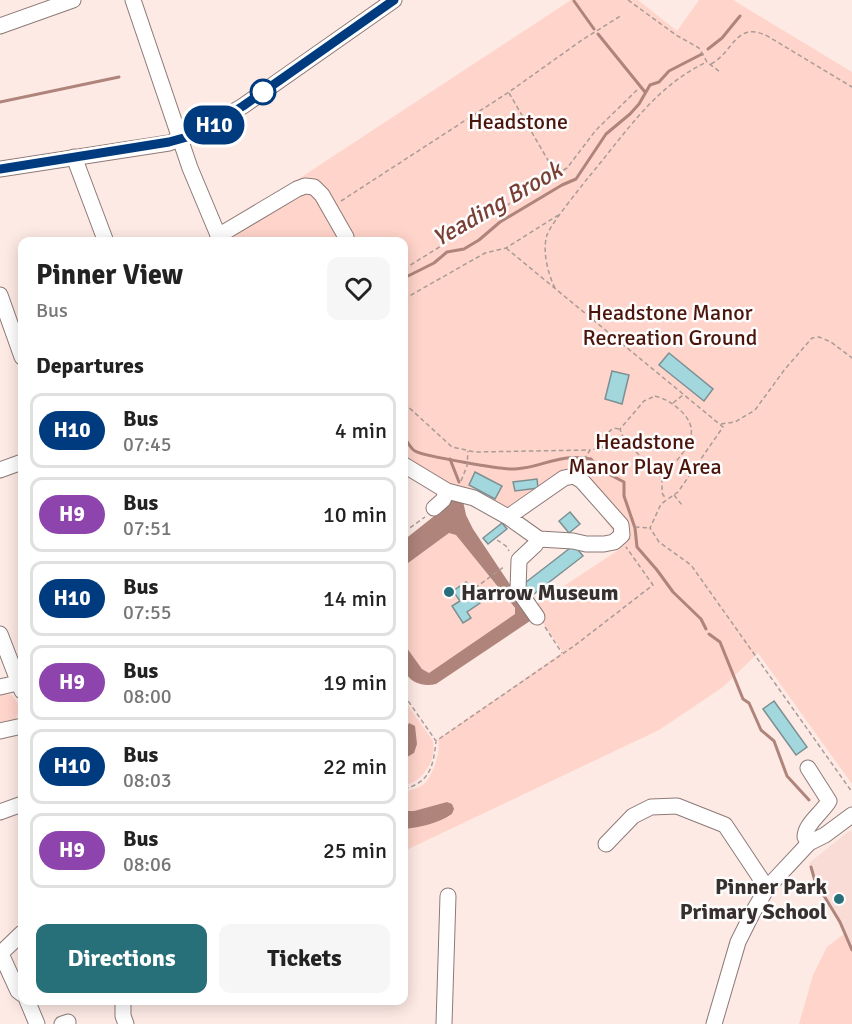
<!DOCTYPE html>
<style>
body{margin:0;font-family:Signika,sans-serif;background:#f6f6f6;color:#222;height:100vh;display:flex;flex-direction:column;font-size:22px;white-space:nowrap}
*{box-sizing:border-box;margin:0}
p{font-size:20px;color:#767676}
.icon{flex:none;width:33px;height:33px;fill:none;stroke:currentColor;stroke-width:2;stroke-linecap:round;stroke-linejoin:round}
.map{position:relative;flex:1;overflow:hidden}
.sheet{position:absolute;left:18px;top:237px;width:390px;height:768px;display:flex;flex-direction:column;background:#fff;border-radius:12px;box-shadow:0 3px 15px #0003}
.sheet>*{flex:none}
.badge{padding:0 12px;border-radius:20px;font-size:21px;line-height:39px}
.map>.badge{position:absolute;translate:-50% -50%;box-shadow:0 0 0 3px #fff}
h2{padding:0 18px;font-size:22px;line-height:54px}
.round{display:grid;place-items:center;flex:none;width:63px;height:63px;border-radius:12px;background:#f6f6f6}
.overview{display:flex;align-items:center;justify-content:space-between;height:102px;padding:0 18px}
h1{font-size:28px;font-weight:800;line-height:45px}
.action{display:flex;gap:12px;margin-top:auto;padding:12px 18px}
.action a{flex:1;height:69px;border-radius:12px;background:#277079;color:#fff;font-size:24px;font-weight:800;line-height:69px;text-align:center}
.action a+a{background:#f6f6f6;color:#222}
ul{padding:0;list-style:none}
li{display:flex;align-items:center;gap:18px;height:75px;margin:0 12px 9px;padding:0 6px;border:3px solid #e0e0e0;border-radius:12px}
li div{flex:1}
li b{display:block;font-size:22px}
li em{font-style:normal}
li .badge{min-width:66px;font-weight:700;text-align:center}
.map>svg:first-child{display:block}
.built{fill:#f9dcd6}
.green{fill:#ffd4ca}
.water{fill:#ae847b}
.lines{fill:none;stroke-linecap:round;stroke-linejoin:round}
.stream{stroke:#ae847b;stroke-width:3}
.building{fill:#a3d7de;stroke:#7c9093;stroke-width:1.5}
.minor-casing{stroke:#8d7a77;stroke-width:17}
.path{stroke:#a99b97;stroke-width:1.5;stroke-dasharray:4.5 3;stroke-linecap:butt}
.minor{stroke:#fff;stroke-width:15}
.line-casing{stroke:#fff;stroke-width:14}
.line{stroke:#003b80;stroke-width:9}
.stop-dot{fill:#fff;stroke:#003b80;stroke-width:3}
.poi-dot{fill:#277079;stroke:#fcfcfc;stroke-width:2}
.labels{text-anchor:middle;stroke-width:5;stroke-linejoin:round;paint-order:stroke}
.park-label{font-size:22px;fill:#4c150c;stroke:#fcfcfc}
.poi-label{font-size:22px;font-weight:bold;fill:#37302e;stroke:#fcfcfc;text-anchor:start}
.water-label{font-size:24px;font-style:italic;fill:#7a3f34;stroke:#fcfcfc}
</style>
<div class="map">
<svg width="852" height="1024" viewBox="0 0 852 1024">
<rect width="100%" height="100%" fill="#feeae5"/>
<polygon class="built" points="849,831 852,831 852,950 809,863"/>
<g class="green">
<path d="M571 0H638L677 31 699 0H733L852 72V784L758 653 723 687 659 730 404 851V829C421 827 437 824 453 814 454 807 453 805 447 802L414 811H404V792C411 790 421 788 426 782 434 772 441 751 438 739L563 652 538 616 535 605 620 549 614 542 612 530 576 481 507 509 455 486 404 457V242L230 241 224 228Z"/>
<polygon points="449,533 456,535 515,609 515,614 429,673 422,669 404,644 404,566"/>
<polygon points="0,694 12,695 20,706 16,719 0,722"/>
<path d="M404 700 433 741C437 759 423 783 404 785V759L414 753 406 728 404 732Z"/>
<polygon points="844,934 852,950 852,1024 799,1024 813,975 827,947"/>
</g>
<g class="water">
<path d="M451 499 463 501 466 515 473 529 533 619 436 684C423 687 409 683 404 669 401 662 404 651 404 644L422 669 429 673 515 614V608L456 535 449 533 404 566V540L433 517Z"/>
<polygon points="409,723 415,726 417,744 414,753 404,759 404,732"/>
<path d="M447 802 452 804 454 809 452 814C437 824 421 827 404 829V811H414Z"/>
</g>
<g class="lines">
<g class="stream">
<polyline points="574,1 594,29"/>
<polyline points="598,34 645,92"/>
<polyline points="708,49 722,38 740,16"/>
<polyline points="0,102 119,77"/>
<polyline points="264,240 266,242"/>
<polyline points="404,278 434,263 447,252 464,249 479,240 500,222 562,185 576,179 606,134 630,114 639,104 650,85 659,82 669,71 702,54"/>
<path d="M404 437C407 441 411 449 415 451 423 456 504 470 515 469 546 467 556 453 591 459L599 469 624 482V496L635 528 637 547 657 570 673 592 701 619 706 629"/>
<polyline points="450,459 459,482"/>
<polyline points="709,634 720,642 743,699 749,703 761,730 774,741 787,776 809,800"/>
<polyline points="811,867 815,881 840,922 852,950"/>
</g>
</g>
<g class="building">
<polygon points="669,353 713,389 704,401 659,365"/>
<polygon points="612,371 629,375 622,404 605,399"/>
<polygon points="475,472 502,486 495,499 469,485"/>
<polygon points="537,479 538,488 515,491 513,482"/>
<polygon points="570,512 580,524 569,533 559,521"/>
<polygon points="502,523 507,529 488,544 483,538"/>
<polygon points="574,545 583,556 530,597 521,586"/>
<polygon points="466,582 480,603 467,612 471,618 463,623 452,606 460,601 453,591"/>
<polygon points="774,701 807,747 796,755 763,709"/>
</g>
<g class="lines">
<defs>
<g id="minor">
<polyline points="133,0 190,168 221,242"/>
<polyline points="0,26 73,0"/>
<polyline points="74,157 106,242"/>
<polyline points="0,169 169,143 198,133 243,106 394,0"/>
<polyline points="218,236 297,189 305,186 314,187 322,195 346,237"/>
<polyline points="0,295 22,357"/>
<polyline points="404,465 447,491 474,498 508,517 539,539 573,541 586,544 604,544 614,542 622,535 621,525 582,481 574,476 564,478 508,517"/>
<polyline points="0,470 22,462"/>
<polyline points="434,508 443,500 447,491"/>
<polyline points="537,617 518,590 519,560 535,545 539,539"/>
<polyline points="0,634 22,691"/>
<polyline points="0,687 22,682"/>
<polyline points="0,731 22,726"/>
<path d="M808 768 829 801C822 813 805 824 805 837L809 843"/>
<polyline points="0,812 22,804"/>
<polyline points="606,844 633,816 651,807 677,806 725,825 767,888"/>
<polyline points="0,954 22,933"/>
<polyline points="1,954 18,991 22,994"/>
<polyline points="27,1000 37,1024"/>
<polyline points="123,1000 123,1016 126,1024"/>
<polyline points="62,1024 68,1022"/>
<polyline points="444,1024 448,896"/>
<polyline points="714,1024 738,942 753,912 767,888 809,843 825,835 852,815"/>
</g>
</defs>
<use href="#minor" class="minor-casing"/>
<g class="path">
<polyline points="628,0 676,35 699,48 707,62 720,72"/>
<path d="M711 64C734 52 736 19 769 37L852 87"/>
<polyline points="509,93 556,174"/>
<polyline points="341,201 509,92 582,40 622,15"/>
<polyline points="506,248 723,427 678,492 661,504 650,528 659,542 691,565 852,792"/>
<polyline points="404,269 567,168 596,130 637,90"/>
<path d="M555 288C548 274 542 251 547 235 552 222 578 191 587 179 623 137 654 86 707 62"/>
<polyline points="404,299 485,253 506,248 560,214"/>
<path d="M655 396C666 399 672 403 680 410 707 435 680 455 662 478L624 440 620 429 644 401Z"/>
<polyline points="404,403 452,447 475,452 590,450"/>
<polyline points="673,403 683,395"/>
<polyline points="721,424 735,422 755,410 785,369 812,338 819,337 831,342 852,358"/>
<path d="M619 429 614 428C606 433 604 438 612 445L623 441"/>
<polyline points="580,466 590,450 612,445"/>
<polyline points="662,478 662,493 666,499"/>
<polyline points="461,481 467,466 468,451"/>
<polyline points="674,495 682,505"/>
<polyline points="635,527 650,528"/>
<polyline points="404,532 425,517"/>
<polyline points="497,540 506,546 509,551"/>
<polyline points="475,588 505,566"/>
<polyline points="545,627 562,653"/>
<polyline points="404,695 436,741 574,646 653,585 626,547"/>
<path d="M404 789C430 782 433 767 436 742"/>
</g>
<use href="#minor" class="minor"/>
</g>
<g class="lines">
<defs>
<polyline id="line" points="0,169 169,142 198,134 243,106 394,0"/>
</defs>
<use href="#line" class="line-casing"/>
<use href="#line" class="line"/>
</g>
<circle class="stop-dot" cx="263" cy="92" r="12"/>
<g class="poi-dot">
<circle cx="449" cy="592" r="6"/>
<circle cx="839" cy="899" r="6"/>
</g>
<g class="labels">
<g class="park-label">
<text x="518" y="129">Headstone</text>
<text x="670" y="320">Headstone Manor<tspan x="670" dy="25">Recreation Ground</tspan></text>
<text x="645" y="449">Headstone<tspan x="645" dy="25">Manor Play Area</tspan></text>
</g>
<g class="poi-label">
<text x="461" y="600">Harrow Museum</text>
<text x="827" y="894" text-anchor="end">Pinner Park<tspan x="827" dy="25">Primary School</tspan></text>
</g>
<g class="water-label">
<text transform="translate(497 204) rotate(-30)" y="8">Yeading Brook</text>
</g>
</g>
</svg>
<b class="badge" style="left:214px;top:125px;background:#003b80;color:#fff">H10</b>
<section class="sheet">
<div class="overview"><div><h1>Pinner View</h1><p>Bus</p></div><a class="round"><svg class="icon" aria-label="heart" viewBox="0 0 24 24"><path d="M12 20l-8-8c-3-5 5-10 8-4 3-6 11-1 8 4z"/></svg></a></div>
<h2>Departures</h2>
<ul>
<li><span class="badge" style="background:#003b80;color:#fff">H10</span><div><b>Bus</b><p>07:45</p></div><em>4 min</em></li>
<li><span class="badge" style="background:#8e44ad;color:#fff">H9</span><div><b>Bus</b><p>07:51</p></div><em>10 min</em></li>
<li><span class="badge" style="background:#003b80;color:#fff">H10</span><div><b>Bus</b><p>07:55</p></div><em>14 min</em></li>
<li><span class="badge" style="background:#8e44ad;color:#fff">H9</span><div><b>Bus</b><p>08:00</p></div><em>19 min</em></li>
<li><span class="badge" style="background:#003b80;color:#fff">H10</span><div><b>Bus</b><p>08:03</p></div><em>22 min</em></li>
<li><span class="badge" style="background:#8e44ad;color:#fff">H9</span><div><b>Bus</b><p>08:06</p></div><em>25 min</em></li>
</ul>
<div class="action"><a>Directions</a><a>Tickets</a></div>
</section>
</div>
